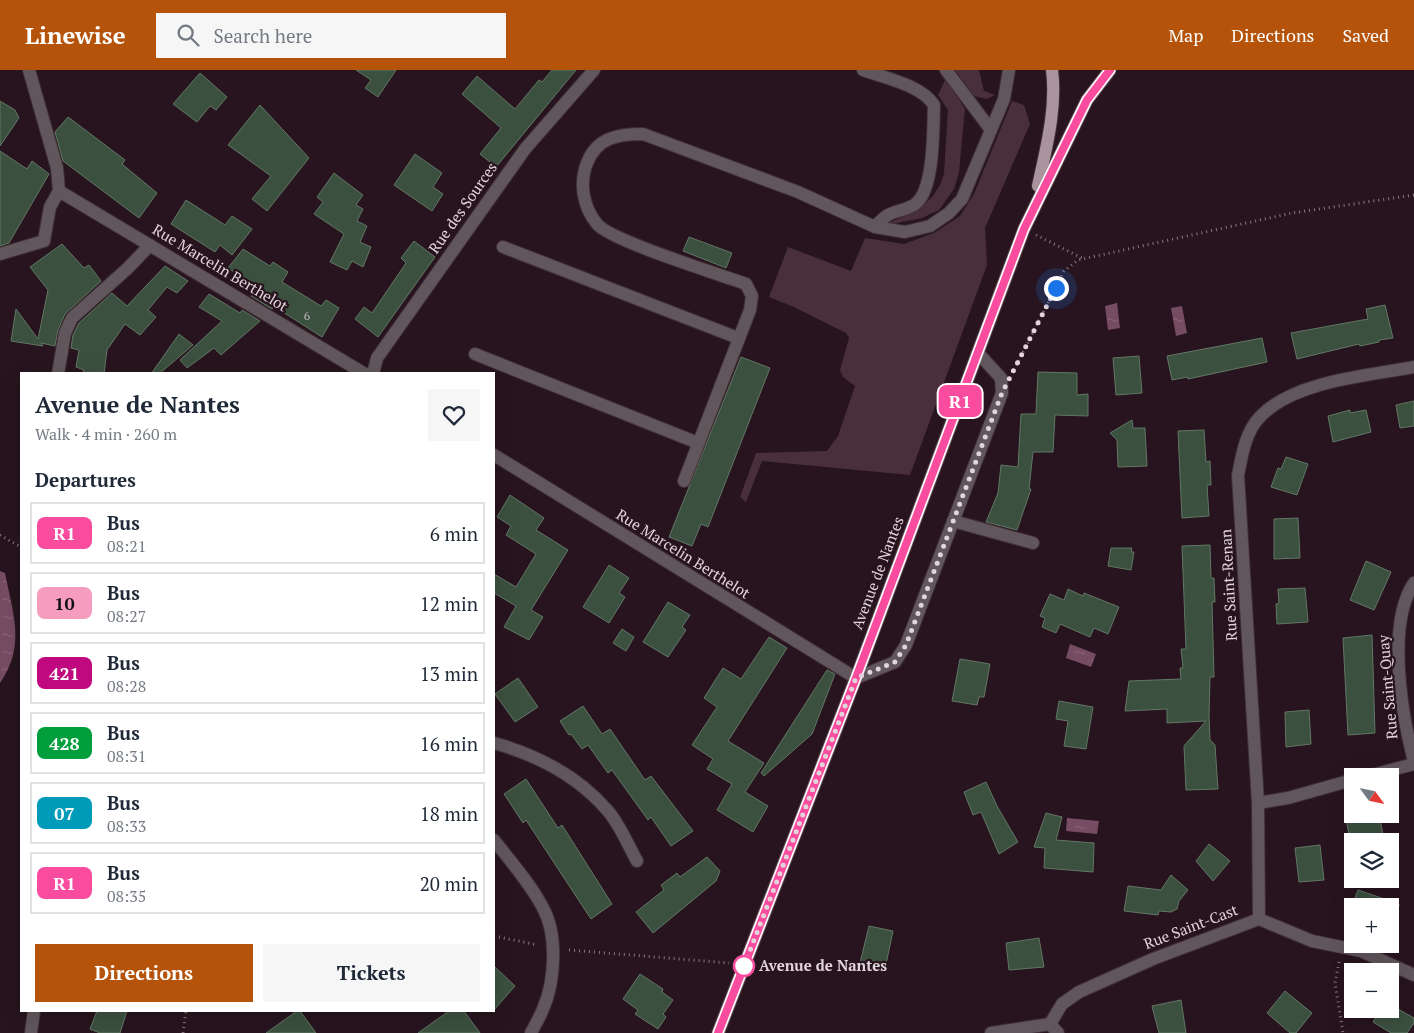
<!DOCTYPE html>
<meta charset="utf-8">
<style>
body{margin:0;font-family:"PT Serif",serif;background:#f6f6f7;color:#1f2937;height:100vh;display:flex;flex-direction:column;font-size:19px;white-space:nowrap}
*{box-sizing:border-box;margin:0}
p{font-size:16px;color:#747a83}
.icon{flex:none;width:28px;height:28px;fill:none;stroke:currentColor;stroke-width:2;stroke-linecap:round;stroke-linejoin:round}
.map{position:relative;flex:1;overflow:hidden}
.side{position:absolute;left:20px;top:302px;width:475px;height:640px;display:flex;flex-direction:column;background:#fff;border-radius:0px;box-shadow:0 5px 20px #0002}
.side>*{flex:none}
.badge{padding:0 10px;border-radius:8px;font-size:18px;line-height:32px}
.needle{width:32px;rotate:123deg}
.tools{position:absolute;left:1344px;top:698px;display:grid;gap:10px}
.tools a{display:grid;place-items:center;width:55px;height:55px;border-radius:0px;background:#fff;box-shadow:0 5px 20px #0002;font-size:25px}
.you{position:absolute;width:25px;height:25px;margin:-12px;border:4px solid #fff;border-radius:50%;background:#1a73e8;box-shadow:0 0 0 8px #1a73e833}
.map>.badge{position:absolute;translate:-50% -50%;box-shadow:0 0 0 2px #fff}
h2{padding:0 15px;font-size:19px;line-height:45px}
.round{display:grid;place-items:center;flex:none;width:52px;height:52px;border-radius:0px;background:#f6f6f7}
.summary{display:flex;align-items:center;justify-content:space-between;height:85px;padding:0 15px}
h1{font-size:24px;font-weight:700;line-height:38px}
.primary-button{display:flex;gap:10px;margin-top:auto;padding:10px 15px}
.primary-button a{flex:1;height:58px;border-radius:0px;background:#b45309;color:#fff;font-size:20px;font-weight:700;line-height:58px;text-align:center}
.primary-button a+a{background:#f6f6f7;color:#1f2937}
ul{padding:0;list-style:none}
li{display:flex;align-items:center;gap:15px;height:62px;margin:0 10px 8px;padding:0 5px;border:2px solid #e0e1e3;border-radius:0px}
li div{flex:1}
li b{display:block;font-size:19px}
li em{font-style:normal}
li .badge{min-width:55px;font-weight:700;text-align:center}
header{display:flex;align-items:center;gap:30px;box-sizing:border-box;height:70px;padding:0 25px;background:#b45309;color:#fff}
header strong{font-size:24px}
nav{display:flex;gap:28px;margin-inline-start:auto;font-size:18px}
.search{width:350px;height:45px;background:#f6f6f7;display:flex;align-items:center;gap:12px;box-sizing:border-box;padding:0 18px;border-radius:0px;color:#747a83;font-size:19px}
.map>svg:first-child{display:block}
.grass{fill:#492f3c}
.water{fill:url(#water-ripples)}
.building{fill:#3c503f;stroke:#627765}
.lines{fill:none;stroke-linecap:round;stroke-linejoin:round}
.minor-casing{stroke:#412f38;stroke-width:14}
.major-casing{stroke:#412f38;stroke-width:14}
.path{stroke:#897881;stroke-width:3;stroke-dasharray:1 4;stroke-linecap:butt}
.minor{stroke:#61565c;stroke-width:12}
.major{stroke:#a9939d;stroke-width:12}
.line-casing{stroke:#fff;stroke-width:11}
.line{stroke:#f94c9e;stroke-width:8}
.walk{stroke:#e2d4db;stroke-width:5;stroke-dasharray:0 9}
.stop-dot{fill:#fff;stroke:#f94c9e;stroke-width:2.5}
.labels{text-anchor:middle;stroke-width:4.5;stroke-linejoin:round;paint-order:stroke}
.number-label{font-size:12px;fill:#b8b3b4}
.street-label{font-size:15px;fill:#e2d4db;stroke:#27141e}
.stop-label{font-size:15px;font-weight:bold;fill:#e2d4db;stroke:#27141e;text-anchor:start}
</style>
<header>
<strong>Linewise</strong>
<div class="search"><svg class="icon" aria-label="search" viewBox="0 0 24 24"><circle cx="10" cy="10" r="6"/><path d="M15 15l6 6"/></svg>Search here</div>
<nav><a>Map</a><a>Directions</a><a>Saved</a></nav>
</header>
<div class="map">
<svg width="1414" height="963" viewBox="0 0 1414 963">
<defs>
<pattern id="water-ripples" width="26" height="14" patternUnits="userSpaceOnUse" patternTransform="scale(1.25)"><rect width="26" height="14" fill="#764c62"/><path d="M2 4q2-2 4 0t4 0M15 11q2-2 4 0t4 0" fill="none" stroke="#896578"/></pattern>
</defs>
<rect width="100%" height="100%" fill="#27141e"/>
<g class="grass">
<polygon points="955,0 979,0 984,21 995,25 987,29 974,26"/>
<polygon points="946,8 965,39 959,102 954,119 939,140 922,148 892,154 885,152 891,152 918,140 933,126 941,113 944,103 948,40 938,25"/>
<polygon points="1012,31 1024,35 1030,54 985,158 987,195 910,405 762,391 746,432 740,427 756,383 827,381 838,366 855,316 843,307 840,300 849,268 846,263 794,237 769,227 788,177 851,201 865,168 904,174 934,163 960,146 974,124"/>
</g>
<g class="water">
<polygon points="1117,233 1120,258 1108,260 1105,236"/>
<polygon points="1182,236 1187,263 1176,266 1171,238"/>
<path d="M0 501 5 503C13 544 26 576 0 613Z"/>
<polygon points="1070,574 1096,584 1091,597 1066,588"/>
<polygon points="1067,748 1099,751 1097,764 1066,761"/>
</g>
<g class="building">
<polygon points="356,0 396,0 378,27 365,18 371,10"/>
<polygon points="552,0 576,0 496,97 480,84 501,58 462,24 477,6 515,39 539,10 542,12"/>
<polygon points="200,3 227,27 216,40 210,36 197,52 173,34"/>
<polygon points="0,31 15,40 19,48 0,76"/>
<polygon points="260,35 309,88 267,141 252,129 271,106 228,75"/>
<polygon points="68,47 125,90 122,94 157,123 139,148 63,91 55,62"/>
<polygon points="0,81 27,99 32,91 49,104 9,173 0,176"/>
<polygon points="415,84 442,103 433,117 443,124 432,141 394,115"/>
<polygon points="334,103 363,125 356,135 363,139 357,151 367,156 360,172 371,177 363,197 352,191 347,200 330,192 344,164 314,144 323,132 317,127"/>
<polygon points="186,130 225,155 232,146 252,159 232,185 220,175 215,182 171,154"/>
<polygon points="689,167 732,183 726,198 683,181"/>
<polygon points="414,171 435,187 378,267 355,249 364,237 372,243 406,193 401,188"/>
<polygon points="62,174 84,198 89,195 101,211 65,244 58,260 55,276 41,273 43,276 11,271 16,239 38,269 48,220 30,197"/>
<polygon points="243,179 270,196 273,192 288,202 282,212 321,236 326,230 339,238 322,267 275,237 272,239 251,226 256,218 228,198"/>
<polygon points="165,196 188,211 177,223 167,217 148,240 156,247 140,265 125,254 107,280 104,304 83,304 84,300 76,297 79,280 71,278 73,265 79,253 112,223 127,236"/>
<polygon points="209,224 240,243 242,240 260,251 221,285 214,278 187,298 180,290 222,251 199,237"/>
<polygon points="1385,235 1393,268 1379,270 1379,272 1360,276 1359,274 1297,289 1291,263 1368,249 1366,239"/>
<polygon points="179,264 193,275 159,304 151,304"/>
<polygon points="1262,268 1267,292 1188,309 1187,307 1172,310 1167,286"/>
<polygon points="1139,286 1142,323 1116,325 1113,288"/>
<polygon points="741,287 770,298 708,457 701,454 692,476 669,467"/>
<polygon points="1038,302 1077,303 1077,325 1088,324 1088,346 1055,345 1053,382 1033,382 1029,419 1031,419 1017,460 986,452 998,423 1001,395 1018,397 1021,344 1036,344"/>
<polygon points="1414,331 1414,356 1400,358 1396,335"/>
<polygon points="1350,340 1350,343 1366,340 1371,362 1333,372 1328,346"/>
<polygon points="1132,350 1133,358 1145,358 1147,396 1118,397 1117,370 1110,363"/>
<polygon points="1204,360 1206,392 1210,391 1211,415 1207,415 1209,446 1182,448 1178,361"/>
<polygon points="1286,387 1308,394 1297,425 1271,417 1278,398 1281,399"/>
<polygon points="510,425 544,448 536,460 568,480 531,540 543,547 529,570 504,557 516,536 494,523 494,504 516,517 536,484 506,465 511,456 497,447"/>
<polygon points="1298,448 1300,488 1274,489 1274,449"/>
<polygon points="1210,475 1211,508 1214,508 1215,532 1212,532 1214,607 1210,607 1209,646 1210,670 1215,675 1218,719 1186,720 1184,676 1206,651 1167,653 1167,639 1125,641 1129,611 1181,609 1180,598 1183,598 1181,579 1186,579 1182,476"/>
<polygon points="1111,478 1132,478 1131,482 1134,482 1131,500 1108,496"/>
<polygon points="1366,491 1391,502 1374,540 1350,530"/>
<polygon points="609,495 629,508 619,523 625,527 609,553 583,537"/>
<polygon points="1305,518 1308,552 1277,554 1276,534 1279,533 1278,519"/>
<polygon points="1068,519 1083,526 1084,523 1119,537 1108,564 1094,558 1090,567 1060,554 1056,563 1042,557 1045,548 1040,546 1050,524 1064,530"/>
<polygon points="668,532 690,545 682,557 686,560 668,587 643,572"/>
<polygon points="622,559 634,567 626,581 613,573"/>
<polygon points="1372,565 1375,663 1348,665 1343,568"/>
<polygon points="769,567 787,578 728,671 764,693 745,722 768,736 753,762 717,740 732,714 707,699 713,689 692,675 717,637 704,628 723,598 741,609"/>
<polygon points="960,589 990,594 984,627 979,627 977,635 952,631"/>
<polygon points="827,600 835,604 812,664 764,706 761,703"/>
<polygon points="518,608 538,637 515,652 495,624"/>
<polygon points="1059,631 1093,637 1086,679 1064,676 1068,651 1056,649"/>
<polygon points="583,636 602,664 610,659 645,710 651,706 693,761 671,776 651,747 648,750 612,700 608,703 588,675 582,679 571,664 569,665 560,651"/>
<polygon points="1309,640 1311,674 1286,677 1285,642"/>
<polygon points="526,709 558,758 562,755 612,834 591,849 526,750 523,753 504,724"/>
<polygon points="986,712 997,736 1018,772 999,784 981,742 973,745 964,722"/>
<polygon points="1046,743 1062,747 1056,770 1094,773 1093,802 1044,798 1045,778 1034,777"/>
<polygon points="1345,744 1379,744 1383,765 1350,770"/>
<polygon points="1209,774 1230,791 1213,811 1196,791"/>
<polygon points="1320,775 1324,810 1299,812 1295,778"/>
<polygon points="707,787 720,801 716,811 653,863 636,842 664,820 661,815 677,803 680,807"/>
<polygon points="1171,805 1188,820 1179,831 1177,839 1171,842 1159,841 1158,845 1124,841 1128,816 1161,820"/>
<polygon points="1358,820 1399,834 1399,836 1352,836"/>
<polygon points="869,856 893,861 885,899 860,893"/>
<polygon points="1039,868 1044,897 1009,900 1006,873"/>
<polygon points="494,896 515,916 494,940"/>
<polygon points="640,904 663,919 662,922 673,930 663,944 666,947 658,959 635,944 638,940 623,929"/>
<polygon points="1285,921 1312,943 1296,963 1290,963 1267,943"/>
<polygon points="1181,930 1186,963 1159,963 1152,936"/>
<polygon points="1381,939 1398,939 1414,948 1414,953 1407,963 1391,963 1373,952"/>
<polygon points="97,941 127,941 120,963 100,963 90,959"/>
<polygon points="297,941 300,941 316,963 266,963"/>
<polygon points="449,941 464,941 480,963 418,963"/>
</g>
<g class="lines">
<defs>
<g id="minor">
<polyline points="29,0 57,98 59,121"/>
<path d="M863 0C885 8 921 15 934 35 933 57 935 122 914 135 896 145 892 137 875 157"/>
<polyline points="946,0 991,60"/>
<polyline points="59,121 365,304"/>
<polyline points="503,177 738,268"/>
<polyline points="0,184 44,171 50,137 59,121"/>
<polyline points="475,284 698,373"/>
<polyline points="58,304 65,263 72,248 128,198 150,175"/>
<polyline points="373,304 377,288 525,79 594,0"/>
<polyline points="494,385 856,608 895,592 906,575 1002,323 1001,308 978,283"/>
<path d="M684 411 750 240 752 226 746 214C719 204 611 171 597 154 583 137 579 113 587 93 597 67 619 64 643 64L798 122 875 157 905 162 930 156 949 143 962 129 1004 29 1009 0"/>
<polyline points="953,451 1033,473"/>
<path d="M1414 513C1386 554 1402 645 1414 692"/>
<path d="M494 673C537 685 578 706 608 741 620 755 628 775 637 791"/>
<polyline points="1368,706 1414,694"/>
<polyline points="1258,733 1288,728 1352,710"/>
<path d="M494 770C511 792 530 813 543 838 558 865 555 912 543 939 540 947 535 955 531 963"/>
<path d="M1259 849 1258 733 1238 405C1242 386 1245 363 1259 348 1292 311 1367 306 1414 297"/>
<polyline points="1050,954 1062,934 1079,922 1153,889 1259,849 1312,871 1361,881 1414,905"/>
<polyline points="31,963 34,941"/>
<polyline points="991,963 1050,954 1058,963"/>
</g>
<g id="major">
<path d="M1038 116C1046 79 1057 38 1052 0"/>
<polyline points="718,963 856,608 1024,159 1087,30 1110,0"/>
</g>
</defs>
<use href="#minor" class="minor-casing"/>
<use href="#major" class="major-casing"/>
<g class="path">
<polyline points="1036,165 1082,188"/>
<polyline points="1014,300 1064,201 1078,190 1292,143 1414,125"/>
<polyline points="0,465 21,477"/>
<polyline points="494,866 538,875"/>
<polyline points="569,880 729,893"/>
<polyline points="1339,892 1335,913 1343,963"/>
<polyline points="183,963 186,941"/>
</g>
<use href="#minor" class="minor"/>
<use href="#major" class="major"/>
</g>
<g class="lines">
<defs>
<polyline id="line" points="718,963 856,608 1024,159 1087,30 1110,0"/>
</defs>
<use href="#line" class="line-casing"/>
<use href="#line" class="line"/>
<polyline class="walk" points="744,896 856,608 895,592 906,575 1002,323 1056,218"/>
</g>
<circle class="stop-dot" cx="744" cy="896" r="10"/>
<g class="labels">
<g class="number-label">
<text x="307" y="250">6</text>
</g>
<g class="street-label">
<text transform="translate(463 138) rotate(-55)" y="5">Rue des Sources</text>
<text transform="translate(220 198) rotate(31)" y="5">Rue Marcelin Berthelot</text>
<text transform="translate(683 484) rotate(32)" y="5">Rue Marcelin Berthelot</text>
<text transform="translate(878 503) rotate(-69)" y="5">Avenue de Nantes</text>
<text transform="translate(1229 515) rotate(-93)" y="5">Rue Saint-Renan</text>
<text transform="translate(1388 617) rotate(-95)" y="5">Rue Saint-Quay</text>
<text transform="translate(1191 857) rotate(-21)" y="5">Rue Saint-Cast</text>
</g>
<g class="stop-label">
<text x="759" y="901">Avenue de Nantes</text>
</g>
</g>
</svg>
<div class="tools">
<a><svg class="needle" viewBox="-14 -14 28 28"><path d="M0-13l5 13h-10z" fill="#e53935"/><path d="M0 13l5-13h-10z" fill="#747a83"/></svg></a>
<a><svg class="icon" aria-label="layers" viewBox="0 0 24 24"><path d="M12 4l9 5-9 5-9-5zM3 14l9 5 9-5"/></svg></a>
<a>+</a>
<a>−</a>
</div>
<div class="you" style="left:1056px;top:218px"></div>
<b class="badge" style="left:960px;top:331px;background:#f94c9e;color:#fff">R1</b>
<section class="side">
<div class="summary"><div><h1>Avenue de Nantes</h1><p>Walk · 4 min · 260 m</p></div><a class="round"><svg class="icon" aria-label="heart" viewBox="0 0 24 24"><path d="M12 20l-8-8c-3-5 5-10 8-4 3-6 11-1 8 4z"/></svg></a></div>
<h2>Departures</h2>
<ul>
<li><span class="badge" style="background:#f94c9e;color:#fff">R1</span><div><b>Bus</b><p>08:21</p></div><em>6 min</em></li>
<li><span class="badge" style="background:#f69cbe;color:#111">10</span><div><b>Bus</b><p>08:27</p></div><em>12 min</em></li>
<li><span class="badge" style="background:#c0087f;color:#fff">421</span><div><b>Bus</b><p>08:28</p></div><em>13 min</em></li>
<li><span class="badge" style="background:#009e3d;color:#fff">428</span><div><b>Bus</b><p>08:31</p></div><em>16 min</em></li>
<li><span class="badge" style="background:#009bb9;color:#fff">07</span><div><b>Bus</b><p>08:33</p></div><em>18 min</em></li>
<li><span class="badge" style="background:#f94c9e;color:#fff">R1</span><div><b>Bus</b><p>08:35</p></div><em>20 min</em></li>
</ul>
<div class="primary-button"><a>Directions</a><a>Tickets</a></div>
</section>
</div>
